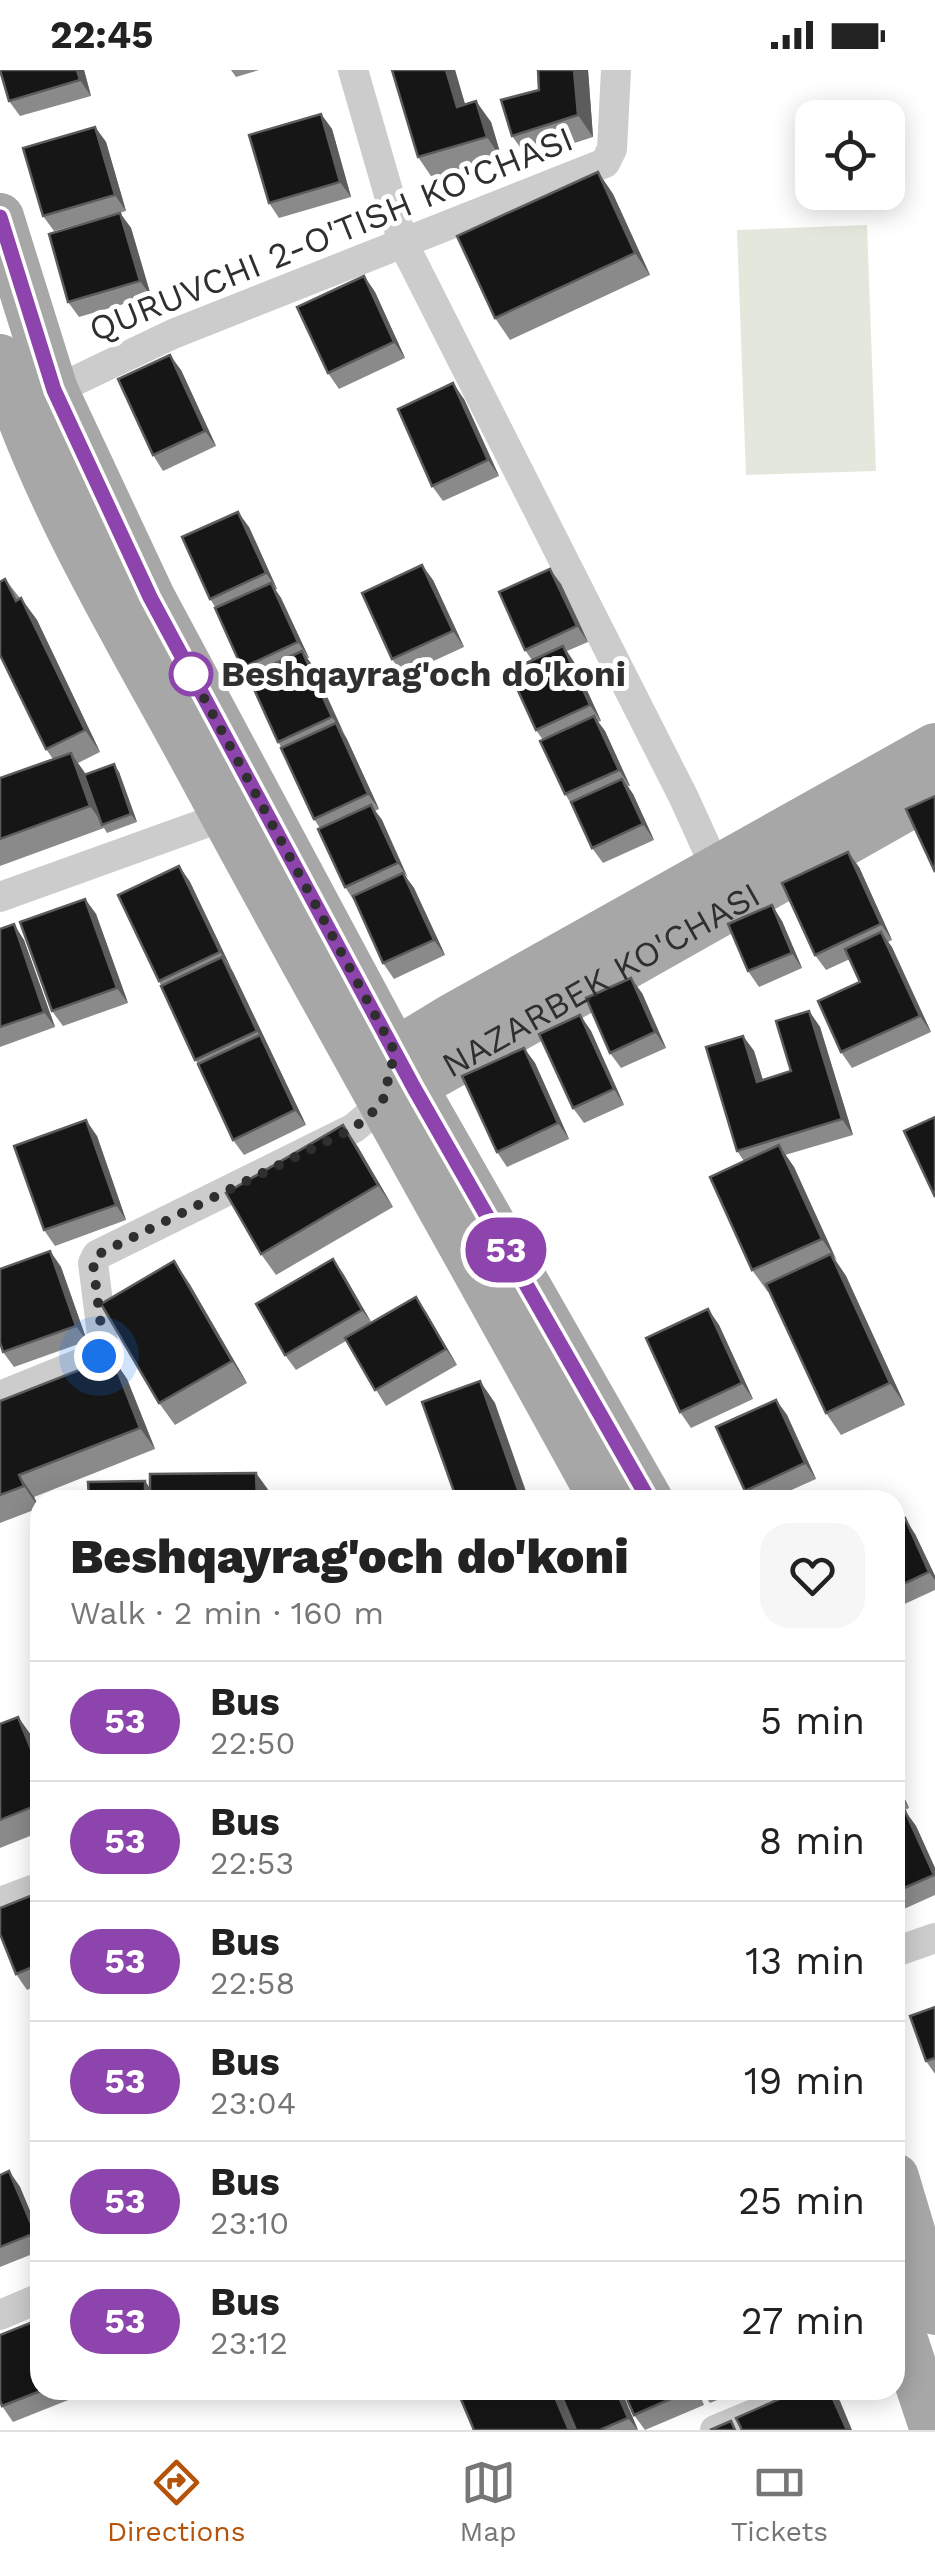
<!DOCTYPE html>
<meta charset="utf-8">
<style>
body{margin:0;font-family:"Work Sans",sans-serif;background:#f6f6f6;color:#222;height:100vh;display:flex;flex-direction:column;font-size:38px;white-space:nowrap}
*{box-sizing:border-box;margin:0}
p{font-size:32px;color:#767676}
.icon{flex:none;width:55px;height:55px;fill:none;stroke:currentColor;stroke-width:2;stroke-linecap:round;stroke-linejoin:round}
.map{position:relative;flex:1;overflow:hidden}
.sheet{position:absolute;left:30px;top:1420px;width:875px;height:910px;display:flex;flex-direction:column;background:#fff;border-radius:30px;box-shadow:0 5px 25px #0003}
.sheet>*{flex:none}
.badge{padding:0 20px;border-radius:32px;font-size:35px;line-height:65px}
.tools{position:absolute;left:795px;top:30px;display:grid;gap:20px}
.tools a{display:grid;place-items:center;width:110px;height:110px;border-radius:20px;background:#fff;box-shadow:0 5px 25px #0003;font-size:50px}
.you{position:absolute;width:50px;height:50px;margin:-25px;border:8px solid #fff;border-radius:50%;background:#1a73e8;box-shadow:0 0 0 15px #1a73e833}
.map>.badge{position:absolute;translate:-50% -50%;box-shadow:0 0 0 5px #fff}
.round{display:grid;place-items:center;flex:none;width:105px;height:105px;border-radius:30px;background:#f6f6f6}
.head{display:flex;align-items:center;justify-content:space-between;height:170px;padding:0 40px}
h1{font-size:48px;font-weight:800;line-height:75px}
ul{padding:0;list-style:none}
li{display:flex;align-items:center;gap:30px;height:120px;padding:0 40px;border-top:2px solid #e0e0e0}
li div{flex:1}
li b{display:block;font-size:38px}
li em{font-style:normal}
li .badge{min-width:110px;font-weight:700;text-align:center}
.status{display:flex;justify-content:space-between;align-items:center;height:70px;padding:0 50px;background:#fff;direction:ltr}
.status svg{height:28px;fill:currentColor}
.dock{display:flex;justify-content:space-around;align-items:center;height:140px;border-top:2px solid #e0e0e0;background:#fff;font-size:28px;color:#767676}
.dock a{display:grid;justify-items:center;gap:5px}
.dock .selected{color:#b45309}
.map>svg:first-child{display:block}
.green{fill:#e4e7dc}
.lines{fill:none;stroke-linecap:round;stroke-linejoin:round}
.street{stroke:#ccc;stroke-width:30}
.primary{stroke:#a7a7a7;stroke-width:48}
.wall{fill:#8a8a8a}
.shaded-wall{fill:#5c5c5c}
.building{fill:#161616;stroke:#5c5c5c;stroke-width:2.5}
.line-casing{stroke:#fff;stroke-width:22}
.line{stroke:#8e44ad;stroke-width:15}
.walk{stroke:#2f2f2f;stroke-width:10;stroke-dasharray:0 18}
.stop-dot{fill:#fff;stroke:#8e44ad;stroke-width:5}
.labels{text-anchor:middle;stroke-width:10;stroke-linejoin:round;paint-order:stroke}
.street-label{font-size:35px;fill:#2f2f2f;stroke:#fff}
.stop-label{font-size:35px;font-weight:bold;fill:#2f2f2f;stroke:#fff;text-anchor:start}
</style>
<div class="status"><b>22:45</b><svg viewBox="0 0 49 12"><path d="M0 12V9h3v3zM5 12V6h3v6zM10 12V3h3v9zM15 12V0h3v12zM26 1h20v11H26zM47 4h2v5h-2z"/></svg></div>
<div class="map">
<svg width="935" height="2360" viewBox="0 0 935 2360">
<rect width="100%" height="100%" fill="#fff"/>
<polygon class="green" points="867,155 876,401 746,405 737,160"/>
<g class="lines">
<g class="street">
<polyline points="353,0 403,173 684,728 723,814"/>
<polyline points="39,328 173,264 605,93 612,79 616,0"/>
<polyline points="0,827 239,741"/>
<polyline points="0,1326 99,1286 103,1272 93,1193 97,1185 354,1058 382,1034"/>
<polyline points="0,1832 40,1817"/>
<polyline points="895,1882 935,1868"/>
<polyline points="0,2245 40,2228"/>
<polyline points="715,2360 812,2320"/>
</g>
<g class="primary">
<polyline points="0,147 54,320 151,527 414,1018 649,1430"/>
<path d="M0 288C45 433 129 568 201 702 332 946 470 1187 603 1430"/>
<polyline points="388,1011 395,982 451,948 935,677"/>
<path id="s1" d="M385 1032 935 721"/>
<polyline points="895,2107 935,2241"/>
<polyline points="895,2243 934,2360"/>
</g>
</g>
<g class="wall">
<polygon points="84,0 91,26 20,46 9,31"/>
<polygon points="231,0 259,0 236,7"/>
<polygon points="392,0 455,0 465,34 491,52 502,89 433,109 418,87"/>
<polygon points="538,0 588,0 593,67 528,88 512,66 539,20"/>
<polygon points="321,44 332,59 351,127 279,148 269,133"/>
<polygon points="95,57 106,72 126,141 54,161 43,146"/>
<polygon points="598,102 613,124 650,205 510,270 495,248"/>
<polygon points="120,143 131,158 151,226 79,247 68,232"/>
<polygon points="364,206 375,222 405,288 339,319 328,303"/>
<polygon points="181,300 216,376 163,401 153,385"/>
<polygon points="464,329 499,406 443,431 432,416"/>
<polygon points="249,457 277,519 275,520 281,528 309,588 307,588 313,596 379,739 375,741 382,750 407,809 414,818 445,885 394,909 383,893 355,832 345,817 320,758 314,749 248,606 242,598 216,538 210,529"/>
<polygon points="5,509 37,550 100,682 78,693 86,704 119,702 137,752 107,763 104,758 0,796 0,708 53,689 46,679"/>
<polygon points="433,510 464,577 403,605 392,589"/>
<polygon points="561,514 588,572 567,581 574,592 601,651 598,652 605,661 630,716 628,716 633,724 654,770 603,793 592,778 572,735 565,724 543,670 536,660 532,590 525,580"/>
<polygon points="179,796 190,812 306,1055 244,1085 233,1070 159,911"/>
<polygon points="859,797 892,870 888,872 931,962 852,998 841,982 860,912 850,889 826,900 815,885"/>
<polygon points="85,829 96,844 128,933 63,956 52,941"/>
<polygon points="782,851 802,898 759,917 748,901"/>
<polygon points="0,859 24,870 55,957 0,977"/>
<polygon points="642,923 666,978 621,998 610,983"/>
<polygon points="809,941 820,957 853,1065 785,1085 794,1097 836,1191 846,1206 905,1335 841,1365 826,1343 770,1221 768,1222 752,1200 744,1091 737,1081 743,966 754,981 763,1010 791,1001"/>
<polygon points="580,945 591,961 624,1035 584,1053 573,1038"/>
<polygon points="524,978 535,993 569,1069 507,1097 497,1082"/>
<polygon points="343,1055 358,1077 393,1137 276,1205 261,1184"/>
<polygon points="97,1066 126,1150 55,1176 44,1160"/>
<polygon points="50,1181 61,1197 87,1271 14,1297 3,1282"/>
<polygon points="333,1189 344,1205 371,1253 426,1242 457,1295 386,1336 346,1271 296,1300 285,1285"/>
<polygon points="189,1213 247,1313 175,1355 159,1333"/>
<polygon points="708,1239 719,1255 753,1329 691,1358 680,1342"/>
<polygon points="112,1287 127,1309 155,1379 34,1427 39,1438 0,1453 0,1331"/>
<polygon points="776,1330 787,1345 816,1409 769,1430 751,1430 745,1421"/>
<polygon points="895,1453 915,1464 935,1506 935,1520 898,1537 895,1532"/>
<polygon points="18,1647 33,1668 40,1686 40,1762 0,1778 0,1654"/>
<polygon points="895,1708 909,1738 895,1745"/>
<polygon points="905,1741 916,1756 935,1798 935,1825 895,1843 895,1745"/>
<polygon points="40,1822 40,1914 27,1920 16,1904"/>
<polygon points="935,1937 935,2004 926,1991"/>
<polygon points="9,2101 20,2117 40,2165 40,2181 0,2197 0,2105"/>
<polygon points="40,2320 90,2320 91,2321 13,2352 2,2336"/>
<polygon points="559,2320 621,2320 638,2360 576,2360"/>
<polygon points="623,2320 698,2320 704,2335 645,2360 634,2345"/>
<polygon points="701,2320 741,2320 710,2333"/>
</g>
<g class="shaded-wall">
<polygon points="77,0 84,0 91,26 80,10"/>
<polygon points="446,0 455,0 472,58 457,37"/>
<polygon points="574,0 588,0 593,67 578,45"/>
<polygon points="476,31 491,52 502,89 487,67"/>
<polygon points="321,44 332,59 351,127 340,112"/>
<polygon points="95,57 106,72 126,141 115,125"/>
<polygon points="598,102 613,124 650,205 635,183"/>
<polygon points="120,143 131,158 151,226 140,211"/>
<polygon points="364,206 375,222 405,288 394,272"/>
<polygon points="170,285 181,300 216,376 205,361"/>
<polygon points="453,313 464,329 499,406 488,390"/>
<polygon points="238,442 249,457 277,519 266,503"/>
<polygon points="422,495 433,510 464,577 453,561"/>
<polygon points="550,499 561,514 588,572 577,556"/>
<polygon points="271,513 281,528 309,588 298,572"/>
<polygon points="21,528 37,550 100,682 85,660"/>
<polygon points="563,576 574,592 601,651 590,635"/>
<polygon points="302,581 313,596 343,662 332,647"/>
<polygon points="594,646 605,661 630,716 619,700"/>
<polygon points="336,653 347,669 379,739 368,724"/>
<polygon points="71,683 86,705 103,754 90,736"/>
<polygon points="114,694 119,702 137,752 131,744"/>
<polygon points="622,709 633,724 654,770 643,754"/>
<polygon points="371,735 382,750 408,808 398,793"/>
<polygon points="848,782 859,797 892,870 881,854"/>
<polygon points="179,796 190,812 231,898 220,882"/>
<polygon points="403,803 414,818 445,885 434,870"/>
<polygon points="85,829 96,844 128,933 117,918"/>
<polygon points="772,835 782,851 802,898 792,883"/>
<polygon points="14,854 24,870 55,957 44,942"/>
<polygon points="881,862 892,877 931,962 920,946"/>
<polygon points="222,887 233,902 306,1055 295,1040"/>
<polygon points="631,908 642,923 666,978 655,962"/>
<polygon points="809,941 820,957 853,1065 842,1049"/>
<polygon points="580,945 591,961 624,1035 614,1019"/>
<polygon points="743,966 754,981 768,1027 757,1012"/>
<polygon points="524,978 535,993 569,1069 558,1053"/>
<polygon points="86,1050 97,1066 126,1150 116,1135"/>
<polygon points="343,1055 358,1077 393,1137 378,1115"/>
<polygon points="779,1075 794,1097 837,1191 822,1169"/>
<polygon points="50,1181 61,1197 87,1271 76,1256"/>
<polygon points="831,1184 846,1206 905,1335 890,1313"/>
<polygon points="333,1189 344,1205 373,1255 362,1240"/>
<polygon points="174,1191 189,1213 247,1313 232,1291"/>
<polygon points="416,1227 426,1242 457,1295 446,1279"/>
<polygon points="708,1239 719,1255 753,1329 742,1313"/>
<polygon points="112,1287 127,1309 155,1379 140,1358"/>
<polygon points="480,1311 495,1333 529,1430 522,1430 521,1428"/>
<polygon points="776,1330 787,1345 816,1409 805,1393"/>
<polygon points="256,1403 272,1425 272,1430 257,1430"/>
<polygon points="19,1405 34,1427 39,1438 24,1416"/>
<polygon points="145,1411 156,1427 156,1430 145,1430"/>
<polygon points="905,1448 915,1464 935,1506 935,1510 929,1502"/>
<polygon points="18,1647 33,1668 40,1686 40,1701"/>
<polygon points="895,1708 909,1738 895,1716"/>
<polygon points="905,1741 916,1756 935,1798 935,1806"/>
<polygon points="9,2101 20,2117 40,2165 40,2171 35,2163"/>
<polygon points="552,2320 558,2320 575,2360 569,2360"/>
<polygon points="616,2320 621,2320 638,2360 628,2348"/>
<polygon points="829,2320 832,2320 840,2331 852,2360 847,2360"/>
</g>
<g class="building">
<polygon points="0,0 77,0 80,10 9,31"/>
<polygon points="392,0 446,0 457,37 476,31 487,67 418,87"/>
<polygon points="538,0 574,0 578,45 512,66 501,30 539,20"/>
<polygon points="321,44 340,112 269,133 249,65"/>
<polygon points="95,57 115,125 43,146 23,78"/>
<polygon points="598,102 635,183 495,248 457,166"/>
<polygon points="120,143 140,211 68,232 49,164"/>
<polygon points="364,206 394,272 328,303 297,237"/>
<polygon points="170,285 205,361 153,385 118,309"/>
<polygon points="453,313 488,390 432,416 398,339"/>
<polygon points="238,442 266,503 210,529 182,467"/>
<polygon points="422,495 453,561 392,589 362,523"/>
<polygon points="550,499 577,556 525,580 499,522"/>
<polygon points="5,509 16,531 21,528 85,660 46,679 0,585 0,512"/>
<polygon points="271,513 298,572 242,598 215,538"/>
<polygon points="563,576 590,635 536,660 509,601"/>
<polygon points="302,581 332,647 278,672 248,606"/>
<polygon points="594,646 619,700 565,724 540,671"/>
<polygon points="336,653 368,724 314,749 281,678"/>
<polygon points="71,683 90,736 0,769 0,708"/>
<polygon points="114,694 131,744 102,755 84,705"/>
<polygon points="622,709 643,754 592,778 571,732"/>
<polygon points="935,726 935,802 906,739"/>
<polygon points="371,735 398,793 345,817 318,759"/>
<polygon points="848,782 881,854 815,885 782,813"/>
<polygon points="179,796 220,882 159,911 118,825"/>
<polygon points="403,803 434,870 383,893 353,826"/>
<polygon points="85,829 117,918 52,941 20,852"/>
<polygon points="772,835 792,883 748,901 728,854"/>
<polygon points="14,854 44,942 0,957 0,859"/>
<polygon points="881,862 920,946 841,982 818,931 860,912 845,879"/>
<polygon points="222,887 257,961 195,990 161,916"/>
<polygon points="631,908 655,962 610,983 586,928"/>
<polygon points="809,941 842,1049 737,1081 706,977 743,966 757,1012 791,1001 776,951"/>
<polygon points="580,945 614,1019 573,1038 539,964"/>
<polygon points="260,965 295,1040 233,1070 198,994"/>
<polygon points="524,978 558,1053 497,1082 462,1006"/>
<polygon points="935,1047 935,1127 904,1061"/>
<polygon points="86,1050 116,1135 44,1160 14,1076"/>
<polygon points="343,1055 378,1115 261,1184 226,1123"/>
<polygon points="779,1075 822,1169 752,1200 710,1107"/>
<polygon points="50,1181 76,1256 3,1282 0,1272 0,1199"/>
<polygon points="831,1184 890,1313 826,1343 766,1214"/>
<polygon points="333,1189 362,1240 285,1285 256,1234"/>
<polygon points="174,1191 232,1291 159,1333 101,1234"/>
<polygon points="416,1227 446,1279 375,1320 345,1268"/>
<polygon points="708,1239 742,1313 680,1342 646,1268"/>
<polygon points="112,1287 140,1358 19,1405 24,1416 0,1425 0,1331"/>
<polygon points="480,1311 521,1428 514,1430 457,1430 422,1332"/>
<polygon points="776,1330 805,1393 745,1421 716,1357"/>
<polygon points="256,1403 257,1430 150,1430 150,1404"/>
<polygon points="145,1411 145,1430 89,1430 88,1412"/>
<polygon points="905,1448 929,1502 895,1518 895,1453"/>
<polygon points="18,1647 40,1701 40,1734 0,1750 0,1654"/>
<polygon points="905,1741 934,1805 895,1822 895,1745"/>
<polygon points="40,1822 40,1894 16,1904 0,1864 0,1838"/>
<polygon points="935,1937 935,1988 926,1991 910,1946"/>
<polygon points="9,2101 35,2163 0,2177 0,2105"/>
<polygon points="40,2249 40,2320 43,2320 2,2336 0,2330 0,2265"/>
<polygon points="457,2320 552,2320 569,2360 474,2360"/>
<polygon points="559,2320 616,2320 628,2348 600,2360 576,2360"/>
<polygon points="623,2320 691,2320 634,2345"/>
<polygon points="800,2320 829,2320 847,2360 742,2360 736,2348"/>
<polygon points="731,2351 735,2360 710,2360"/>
</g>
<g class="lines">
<defs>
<polyline id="line" points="0,147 54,320 150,527 414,1018 649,1430"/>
</defs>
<use href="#line" class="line-casing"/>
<use href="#line" class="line"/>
<polyline class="walk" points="99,1286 103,1272 93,1193 97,1185 354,1058 382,1034 395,982 191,604"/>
</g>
<circle class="stop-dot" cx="191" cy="604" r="20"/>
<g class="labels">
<g class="street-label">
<text transform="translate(331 164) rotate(-22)" y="12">QURUVCHI 2-O'TISH KO'CHASI</text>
<text dy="12" stroke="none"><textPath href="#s1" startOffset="248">NAZARBEK KO'CHASI</textPath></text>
</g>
<g class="stop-label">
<text x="221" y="616">Beshqayrag'och do'koni</text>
</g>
</g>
</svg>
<div class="tools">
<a><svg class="icon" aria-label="locate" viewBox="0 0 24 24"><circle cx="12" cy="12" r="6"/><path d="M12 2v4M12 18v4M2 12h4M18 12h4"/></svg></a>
</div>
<div class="you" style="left:99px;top:1286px"></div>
<b class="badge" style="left:506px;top:1180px;background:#8e44ad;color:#fff">53</b>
<section class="sheet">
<div class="head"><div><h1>Beshqayrag'och do'koni</h1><p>Walk · 2 min · 160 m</p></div><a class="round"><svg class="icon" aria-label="heart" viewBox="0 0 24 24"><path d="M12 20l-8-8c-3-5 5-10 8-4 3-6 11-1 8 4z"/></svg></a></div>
<ul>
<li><span class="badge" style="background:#8e44ad;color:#fff">53</span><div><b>Bus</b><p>22:50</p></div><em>5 min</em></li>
<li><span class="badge" style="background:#8e44ad;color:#fff">53</span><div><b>Bus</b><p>22:53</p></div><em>8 min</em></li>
<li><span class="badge" style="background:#8e44ad;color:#fff">53</span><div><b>Bus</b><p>22:58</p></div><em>13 min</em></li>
<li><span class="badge" style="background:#8e44ad;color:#fff">53</span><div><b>Bus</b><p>23:04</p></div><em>19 min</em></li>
<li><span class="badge" style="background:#8e44ad;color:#fff">53</span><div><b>Bus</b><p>23:10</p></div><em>25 min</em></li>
<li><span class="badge" style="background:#8e44ad;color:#fff">53</span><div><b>Bus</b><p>23:12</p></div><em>27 min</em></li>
</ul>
</section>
</div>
<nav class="dock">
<a class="selected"><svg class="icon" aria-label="directions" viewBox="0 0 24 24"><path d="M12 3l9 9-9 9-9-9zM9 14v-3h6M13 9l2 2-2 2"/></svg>Directions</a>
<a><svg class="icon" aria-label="map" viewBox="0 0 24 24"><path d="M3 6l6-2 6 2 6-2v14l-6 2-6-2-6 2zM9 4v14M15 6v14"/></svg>Map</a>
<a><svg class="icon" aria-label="tickets" viewBox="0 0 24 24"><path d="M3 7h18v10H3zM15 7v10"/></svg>Tickets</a>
</nav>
